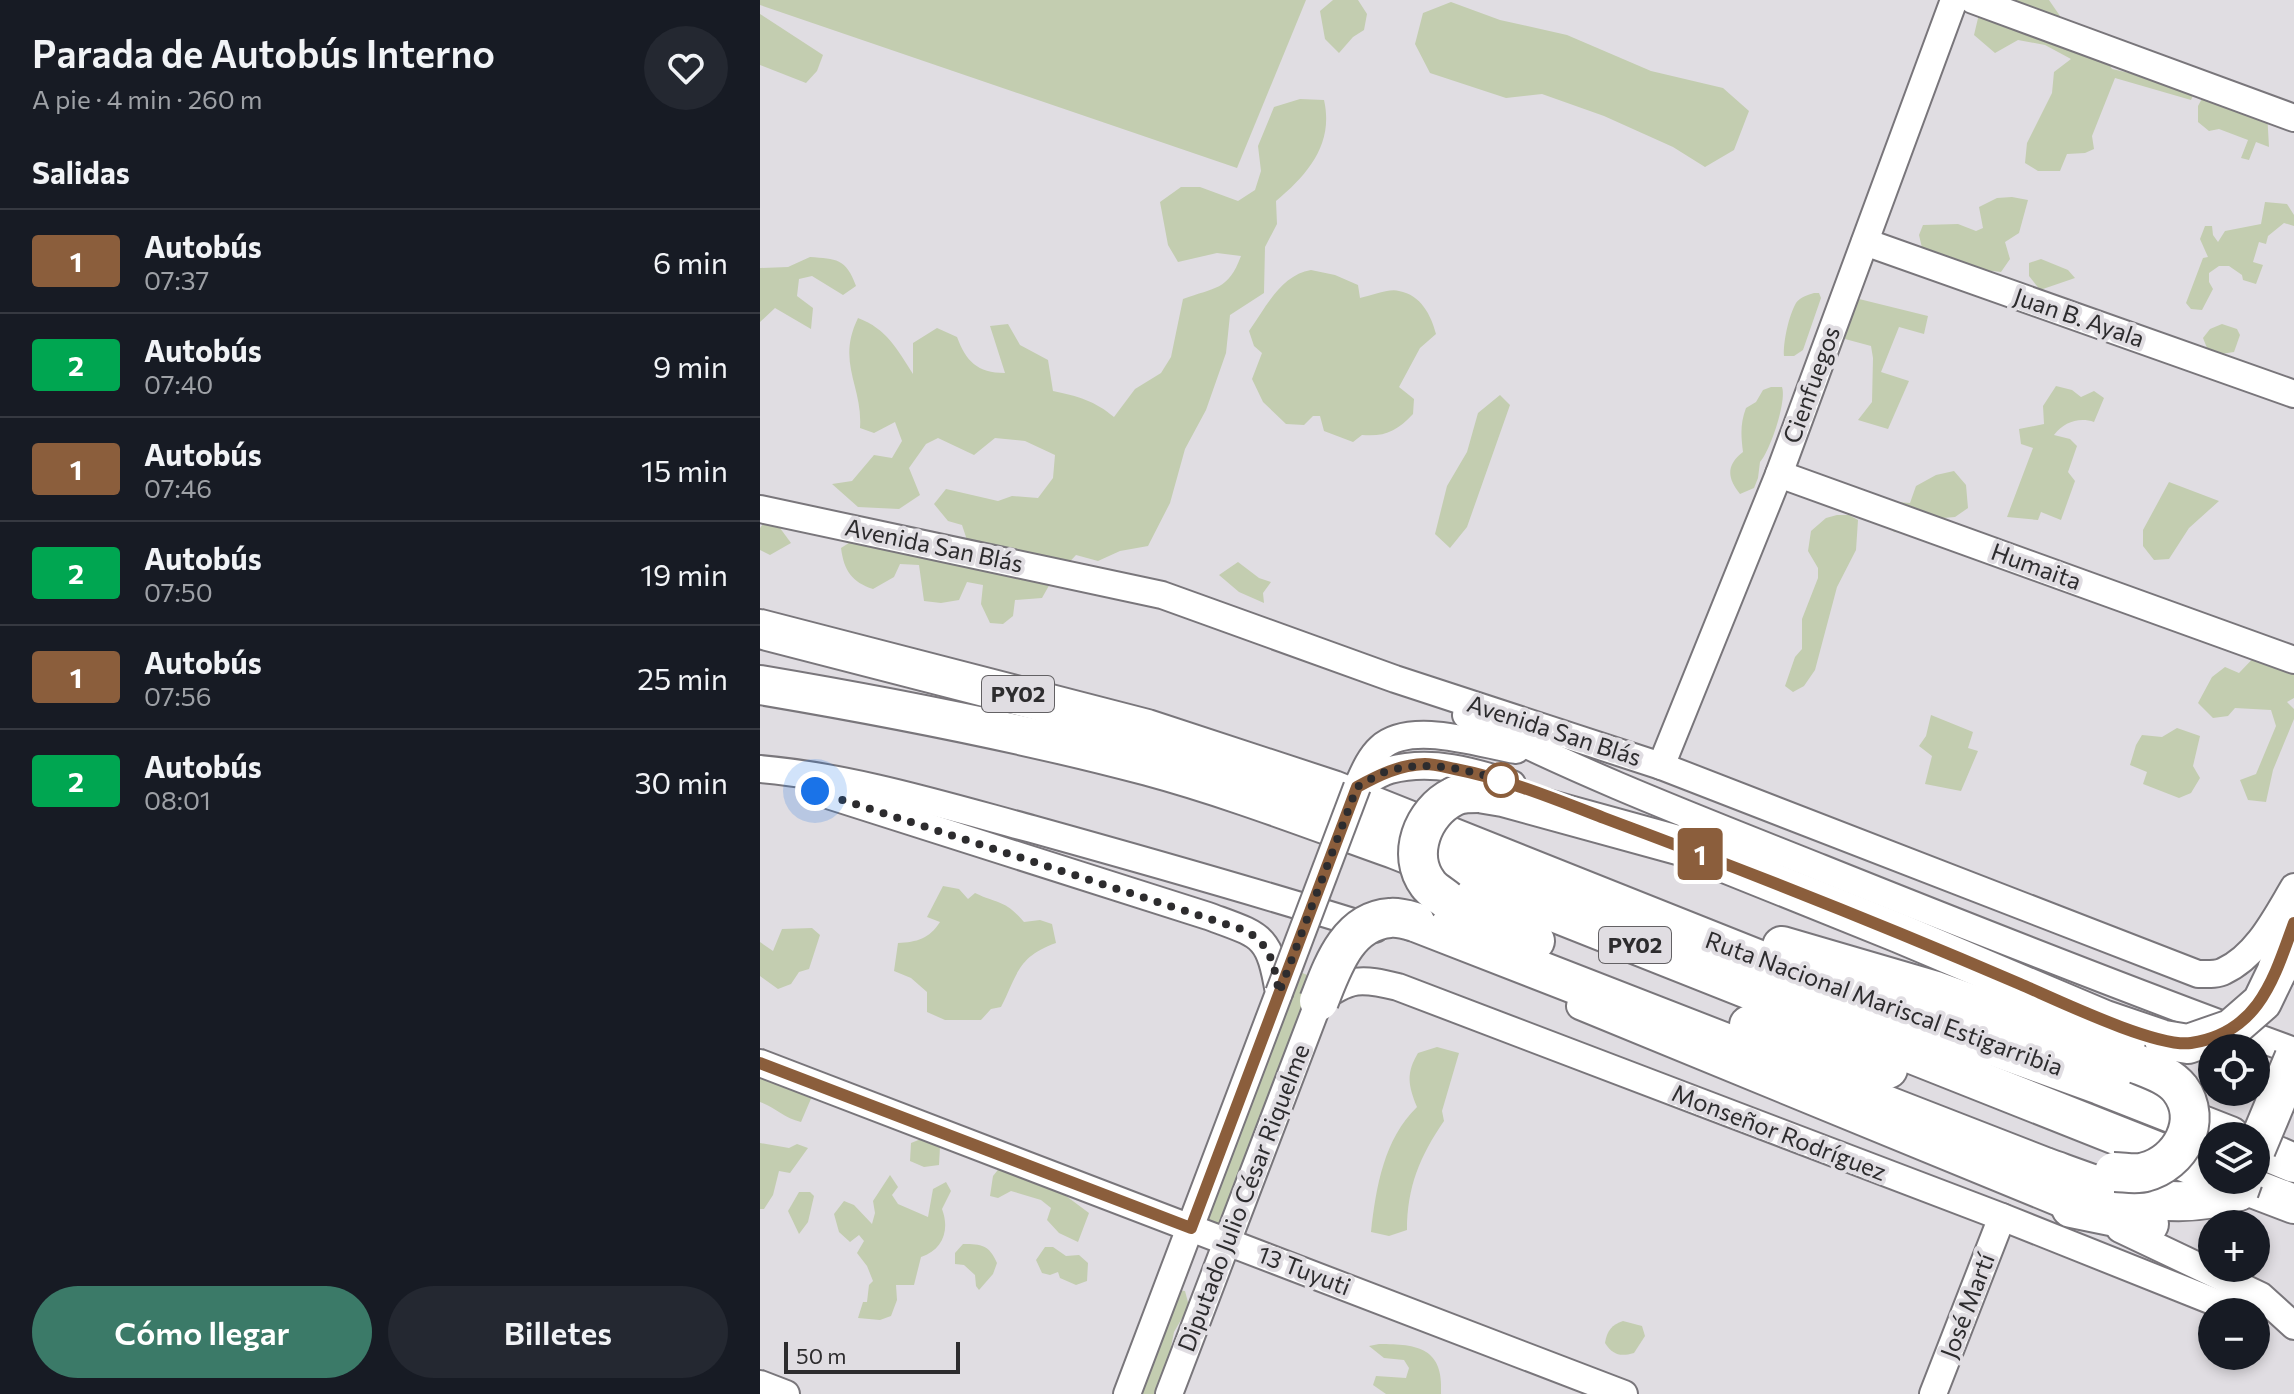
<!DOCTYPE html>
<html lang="es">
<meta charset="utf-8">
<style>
body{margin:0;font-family:Commissioner,sans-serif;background:#242831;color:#f1f3f6;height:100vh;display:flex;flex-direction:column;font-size:30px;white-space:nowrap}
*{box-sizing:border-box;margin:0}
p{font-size:26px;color:#9ea1a6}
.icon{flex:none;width:44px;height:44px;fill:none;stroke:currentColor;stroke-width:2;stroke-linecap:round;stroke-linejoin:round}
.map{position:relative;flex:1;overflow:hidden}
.panel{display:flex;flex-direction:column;background:#171b24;width:760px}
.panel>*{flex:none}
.badge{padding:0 16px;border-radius:6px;font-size:28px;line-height:52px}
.buttons{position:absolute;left:1438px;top:1034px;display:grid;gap:16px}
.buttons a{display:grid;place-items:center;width:72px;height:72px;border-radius:50%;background:#171b24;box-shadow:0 4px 12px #0003;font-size:40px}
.scale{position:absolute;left:24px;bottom:20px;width:176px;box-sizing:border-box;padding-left:8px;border:4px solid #2d2c2e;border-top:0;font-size:22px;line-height:28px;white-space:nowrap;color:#2d2c2e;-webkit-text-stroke:6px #e0dde2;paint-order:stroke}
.you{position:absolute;width:40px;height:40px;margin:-20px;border:6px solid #fff;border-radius:50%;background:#1a73e8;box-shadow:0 0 0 12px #1a73e833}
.map>.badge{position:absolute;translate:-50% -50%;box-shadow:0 0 0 4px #fff}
h2{padding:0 32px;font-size:30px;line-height:72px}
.round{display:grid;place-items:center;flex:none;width:84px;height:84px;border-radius:42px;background:#242831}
.summary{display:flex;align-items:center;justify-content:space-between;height:136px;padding:0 32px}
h1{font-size:38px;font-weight:600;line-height:60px}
.primary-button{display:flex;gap:16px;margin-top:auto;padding:16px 32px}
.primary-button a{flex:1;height:92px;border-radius:48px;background:#3b7a68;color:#fff;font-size:32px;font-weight:600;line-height:92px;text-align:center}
.primary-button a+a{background:#242831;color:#f1f3f6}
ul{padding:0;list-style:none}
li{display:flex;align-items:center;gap:24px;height:104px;padding:0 32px;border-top:2px solid #363941}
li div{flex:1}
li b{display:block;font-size:30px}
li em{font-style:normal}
li .badge{min-width:88px;font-weight:700;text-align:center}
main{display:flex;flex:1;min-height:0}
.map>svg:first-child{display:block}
.green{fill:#c3cdb0}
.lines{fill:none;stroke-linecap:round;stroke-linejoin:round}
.minor-casing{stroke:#79767b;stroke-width:30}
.highway-casing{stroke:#79767b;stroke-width:42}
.minor{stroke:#fff;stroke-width:26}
.highway{stroke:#fff;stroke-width:38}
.minor-bridge-casing{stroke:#79767b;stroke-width:30;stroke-linecap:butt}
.highway-bridge-casing{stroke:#79767b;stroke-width:42;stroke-linecap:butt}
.minor-bridge{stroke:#fff;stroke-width:26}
.highway-bridge{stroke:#fff;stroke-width:38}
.line-casing{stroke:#fff;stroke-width:18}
.line{stroke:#8b5e3c;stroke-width:12}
.walk{stroke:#2d2c2e;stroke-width:8;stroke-dasharray:0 14.4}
.stop-dot{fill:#fff;stroke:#8b5e3c;stroke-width:4}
.labels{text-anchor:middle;stroke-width:8;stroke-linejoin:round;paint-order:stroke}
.shield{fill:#e0dde2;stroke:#636164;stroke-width:2}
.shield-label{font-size:22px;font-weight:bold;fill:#2d2c2e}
.street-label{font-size:24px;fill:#2d2c2e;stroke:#e0dde2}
</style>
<main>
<section class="panel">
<div class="summary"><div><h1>Parada de Autobús Interno</h1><p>A pie · 4 min · 260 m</p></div><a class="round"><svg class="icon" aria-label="heart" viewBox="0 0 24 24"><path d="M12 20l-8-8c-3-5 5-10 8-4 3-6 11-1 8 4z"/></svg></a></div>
<h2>Salidas</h2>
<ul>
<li><span class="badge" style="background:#8b5e3c;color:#fff">1</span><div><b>Autobús</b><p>07:37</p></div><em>6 min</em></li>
<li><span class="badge" style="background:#00a651;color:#fff">2</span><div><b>Autobús</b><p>07:40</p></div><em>9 min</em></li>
<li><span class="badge" style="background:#8b5e3c;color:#fff">1</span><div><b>Autobús</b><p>07:46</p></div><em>15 min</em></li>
<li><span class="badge" style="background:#00a651;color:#fff">2</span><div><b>Autobús</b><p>07:50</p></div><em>19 min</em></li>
<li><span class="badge" style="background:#8b5e3c;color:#fff">1</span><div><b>Autobús</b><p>07:56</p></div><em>25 min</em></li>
<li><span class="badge" style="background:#00a651;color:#fff">2</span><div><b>Autobús</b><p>08:01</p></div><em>30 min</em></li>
</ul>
<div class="primary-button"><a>Cómo llegar</a><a>Billetes</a></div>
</section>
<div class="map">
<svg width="1534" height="1394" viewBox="0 0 1534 1394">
<rect width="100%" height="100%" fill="#e0dde2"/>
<g class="green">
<polygon points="0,0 546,0 477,168 0,5"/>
<polygon points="573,0 598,0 607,14 604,30 593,37 579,53 565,39 560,11"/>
<polygon points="1228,0 1289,0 1300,16 1292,34 1345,56 1352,69 1436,88 1431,100 1355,78 1332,136 1334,149 1325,153 1307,154 1300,171 1278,171 1265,163 1267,143 1292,93 1294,72 1311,59 1285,45 1258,40 1235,53 1214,35 1219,14"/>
<polygon points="691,2 740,20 807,35 891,71 963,88 989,111 974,150 945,167 913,147 844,116 782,94 746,98 670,73 655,44 663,13"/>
<polygon points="0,14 63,55 57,71 46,83 0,65"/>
<polygon points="1445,93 1507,112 1509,147 1496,142 1489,160 1481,158 1488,140 1459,129 1449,131 1438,122 1438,106"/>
<path d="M540 99 564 100C574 144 548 174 516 201L517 224 505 247 504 293 470 315 466 353 446 410 425 449 410 503 388 546 360 551 338 561 316 555 291 582 282 598 255 600 253 616 243 624 230 623 221 604 223 585 207 582 199 600 181 603 164 601 159 565 140 564 134 577 113 589C92 582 84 571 81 548L92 541 208 543 202 525 188 521 174 504 186 489 238 501 252 496 278 498 293 478 295 455 265 441 235 438 214 455 178 438 166 444 149 468 160 495 139 509 98 507 72 484 92 481 114 455 132 458 142 441 135 422 114 433 100 428C103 386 76 363 98 318 127 329 137 349 153 374V343L177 328 197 337C206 361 217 373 245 373L230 326 248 324 260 345 288 360 293 391C318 396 335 401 354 417L375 389 401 373 411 357 423 299C455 287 468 291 481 256L457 253 418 262 408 245 400 202 421 187H440L478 201 495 190 501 171 498 146 514 107Z"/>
<polygon points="1252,197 1268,200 1259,233 1245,242 1250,259 1241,272 1214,269 1163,252 1159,235 1163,225 1198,224 1216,231 1223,228 1219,207 1237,198"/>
<polygon points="1505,202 1527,204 1534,215 1534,226 1524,223 1508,236 1506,244 1499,242 1493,262 1503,265 1496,284 1483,280 1482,275 1469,266 1459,266 1449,273 1449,282 1453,289 1442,310 1431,309 1426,303 1443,258 1448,257 1440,239 1445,226 1452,226 1453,235 1458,242 1465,231 1501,224"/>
<path d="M50 257C76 259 86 258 96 286L83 295 52 276 39 279 37 296 53 308 51 329 15 308 0 322V268L28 267Z"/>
<polygon points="1281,259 1308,270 1315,278 1280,290 1269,276 1269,263"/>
<path d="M551 270 575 275 598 285 600 298C611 296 629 288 639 291 661 295 671 315 676 334L660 348 639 387 654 399 653 414C637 431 625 437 602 435L593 442 564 431 560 416H553L544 425 526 424 503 402 492 379 502 353 494 346 489 331C506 307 521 275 551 270Z"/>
<path d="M1054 293H1059L1061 298 1043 350 1034 356H1024C1023 342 1029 315 1036 303 1040 297 1048 295 1054 293Z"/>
<polygon points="1095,298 1168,316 1164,334 1139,327 1121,372 1149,381 1128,429 1098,420 1112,402 1113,358 1111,346 1085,339 1085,319"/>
<polygon points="1462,324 1477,329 1480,335 1474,352 1461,354 1447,348 1443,338 1450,329"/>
<path d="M1296 386 1312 390 1321 397 1334 391 1344 398 1334 422C1319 417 1304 422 1294 435L1310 439 1317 446 1308 472 1315 481 1301 520 1281 512 1278 520 1247 517 1273 448 1261 444 1259 429 1284 424 1283 406Z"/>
<path d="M1011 387H1022C1027 401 1010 451 1000 462L998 478 994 488 980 494C967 478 966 465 983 452 981 436 980 424 986 408L996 402 1003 390Z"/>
<polygon points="740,395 750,405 707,527 690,548 675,534 687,486 707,452 718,413"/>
<polygon points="1194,471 1206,485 1208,508 1195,517 1170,519 1159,533 1134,532 1124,518 1137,502 1150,503 1156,486 1176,475"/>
<polygon points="1409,482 1459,501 1429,528 1409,559 1394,560 1383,546 1383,530"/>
<polygon points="1077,515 1089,515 1098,520 1096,550 1077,587 1055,670 1044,686 1033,692 1025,686 1035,657 1042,649 1042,619 1058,578 1058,568 1048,551 1051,531 1066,518"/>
<polygon points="5,521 20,528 31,543 10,555 0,550 0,528"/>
<polygon points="478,562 499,578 511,582 503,593 504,603 479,592 459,575"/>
<polygon points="1502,649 1534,660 1534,698 1527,702 1534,709 1534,719 1513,770 1506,802 1488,800 1480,780 1496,774 1516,726 1511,710 1475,708 1468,716 1453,718 1438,703 1452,677 1465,667 1479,673"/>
<polygon points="1171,715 1213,732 1208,748 1218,751 1201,791 1165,784 1172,756 1159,746 1166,736"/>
<polygon points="1417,728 1440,736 1433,766 1440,778 1431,793 1419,798 1383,784 1387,772 1370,765 1376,745 1382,735 1402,737"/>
<path d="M183 886 199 889 208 899 215 893C240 905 244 899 264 922L280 920 292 924 296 943C257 957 258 974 241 1007L231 1009 221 1020H185L167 1012V992L151 978 134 971 138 943C157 942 169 939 180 922L167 917Z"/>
<polygon points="52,928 60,935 49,969 39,972 31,984 18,989 0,976 0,942 13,951 22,929"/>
<polygon points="533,969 559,980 465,1236 438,1226"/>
<path d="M677 1047 699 1053 682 1111 684 1121C660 1156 647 1187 647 1230L629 1236 611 1232C616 1187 624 1139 657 1107 648 1085 646 1073 658 1053Z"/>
<path d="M0 1074 53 1094 41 1122C24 1118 15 1107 0 1102Z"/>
<polygon points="161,1139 172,1140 180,1147 179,1165 164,1167 150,1161 151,1143"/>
<polygon points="0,1143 29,1148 37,1144 48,1148 30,1173 19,1171 13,1195 4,1209 0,1209"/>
<polygon points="241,1166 294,1187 329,1213 318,1242 299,1233 287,1220 291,1208 281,1200 251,1191 238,1198 230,1196 233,1176"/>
<path d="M130 1175 138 1187 132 1195 138 1204 168 1217 173 1189 186 1182 191 1191 182 1209C190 1230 183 1250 161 1257L154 1285H136L137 1300 131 1316 120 1320 98 1318 103 1302H107L109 1285 113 1281 107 1266 97 1253 104 1241 99 1235 90 1242 79 1232 74 1214 84 1201 94 1205 112 1224 115 1213 113 1201Z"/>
<polygon points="39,1192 50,1192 54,1196 48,1222 39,1234 28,1211"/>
<path d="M203 1244C222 1244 229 1245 237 1263L233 1274 219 1290 216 1286 215 1275 204 1265 195 1264V1253Z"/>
<polygon points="285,1247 293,1247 306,1256 319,1255 328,1263 327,1281 316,1285 300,1278 298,1272 290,1275 282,1273 276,1260"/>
<polygon points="414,1290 425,1291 429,1306 414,1332 410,1352 394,1394 374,1394"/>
<path d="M863 1321 882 1326 885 1336 874 1353C860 1357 853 1355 845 1343 847 1330 852 1325 863 1321Z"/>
<path d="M619 1344C658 1344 684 1348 681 1394H626L613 1385 616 1376 646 1378 649 1368 644 1360 624 1358 609 1346Z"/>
</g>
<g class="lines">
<defs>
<g id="minor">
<polyline points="1213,0 1534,118"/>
<polyline points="1105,242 1534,394"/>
<polyline points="1019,474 1534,660"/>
<path d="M0 509 402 595 635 679 901 766 1438 974C1446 974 1457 975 1464 971 1497 956 1516 917 1534 887"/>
<path d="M706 715C820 774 941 820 1061 868 1218 931 1375 993 1534 1051"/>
<polyline points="901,766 1019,474 1194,0"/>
<path d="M0 769C92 777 183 805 272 829 387 861 501 893 615 929"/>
<path d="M597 787C608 781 619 773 630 770 671 759 713 771 752 784"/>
<path d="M597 787C603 774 609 758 620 748 650 720 720 744 756 750"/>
<path d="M71 796 448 916C502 936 509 934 519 993L367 1394"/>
<polyline points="820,1006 1324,1213"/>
<polyline points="0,1063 864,1394"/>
<polyline points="1360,1229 1501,1296 1534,1326"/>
<polyline points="0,1384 26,1394"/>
<path d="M409 1394 559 1001C589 977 602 978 638 987L1242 1217 1480 1312"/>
<polyline points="1173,1394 1242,1217"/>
</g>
<g id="highway">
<polyline points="0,629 387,729 573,790 1037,975 1340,1085 1470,1136"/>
<path d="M0 685C130 707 260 732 388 766 473 789 555 821 637 850L1452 1173"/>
<polyline points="719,793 743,797 925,847 1139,933 1345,1020 1404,1040"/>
<polyline points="687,900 775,941"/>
<path d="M655 922 1285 1167C1352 1191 1407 1216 1479 1191"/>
<polyline points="1022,946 1176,991 1377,1064"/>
<polyline points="1516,973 1534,923"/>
<polyline points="989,1025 1128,1069"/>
<polyline points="1496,1147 1534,1163"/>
<polyline points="1471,1180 1534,1204"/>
<polyline points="1311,1208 1389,1224"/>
</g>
</defs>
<use href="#minor" class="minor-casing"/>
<use href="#highway" class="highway-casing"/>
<use href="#minor" class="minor"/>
<use href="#highway" class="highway"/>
<defs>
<polyline id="minor-bridge" points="519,993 597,787"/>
<g id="highway-bridge">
<path d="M687 900C681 895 672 890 668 884 646 855 663 812 693 797 700 793 711 793 719 793"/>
<path d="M559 1001C572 968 587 921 630 918 638 917 648 920 655 922"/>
<polyline points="1404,1040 1428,1044 1471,1029 1502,1002 1516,973"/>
<polyline points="1496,1149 1534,1058"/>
<path d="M1354 1172C1364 1172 1376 1175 1385 1172 1420 1163 1444 1121 1420 1089 1410 1076 1392 1070 1377 1064"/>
<polyline points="1479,1191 1483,1180"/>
</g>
</defs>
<use href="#minor-bridge" class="minor-bridge-casing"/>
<use href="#highway-bridge" class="highway-bridge-casing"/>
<use href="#minor-bridge" class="minor-bridge"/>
<use href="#highway-bridge" class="highway-bridge"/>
</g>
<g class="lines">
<defs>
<path id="line" d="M0 1063 431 1228 597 787C619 775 639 765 665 764 675 764 685 767 695 769 746 779 795 799 844 818 984 870 1123 925 1260 984 1295 999 1396 1048 1431 1043 1499 1033 1514 978 1534 923"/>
</defs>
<use href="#line" class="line-casing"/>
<use href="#line" class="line"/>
<path class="walk" d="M55 791 484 930C511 944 514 964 519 993L597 787C608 781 619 773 631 770 671 760 711 770 749 783L741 780"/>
</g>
<circle class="stop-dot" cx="741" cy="780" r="16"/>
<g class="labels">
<g class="shield">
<rect x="222" y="676" width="72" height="36" rx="6"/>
<rect x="839" y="927" width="72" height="36" rx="6"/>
</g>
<g class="shield-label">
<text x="258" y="702">PY02</text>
<text x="875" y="953">PY02</text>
</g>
<g class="street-label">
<text transform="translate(1319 318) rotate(19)" y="8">Juan B. Ayala</text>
<text transform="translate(1052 385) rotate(-70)" y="8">Cienfuegos</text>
<text transform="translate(174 546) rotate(12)" y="8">Avenida San Blás</text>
<text transform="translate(1276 567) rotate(20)" y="8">Humaita</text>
<text transform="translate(794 731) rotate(18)" y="8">Avenida San Blás</text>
<text transform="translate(1124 1004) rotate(20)" y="8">Ruta Nacional Mariscal Estigarribia</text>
<text transform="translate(1019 1133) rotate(21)" y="8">Monseñor Rodríguez</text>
<text transform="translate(484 1198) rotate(-69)" y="8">Diputado Julio César Riquelme</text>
<text transform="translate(544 1271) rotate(21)" y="8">13 Tuyuti</text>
<text transform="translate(1208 1306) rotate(-69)" y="8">José Martí</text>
</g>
</g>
</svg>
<div class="buttons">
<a><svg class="icon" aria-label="locate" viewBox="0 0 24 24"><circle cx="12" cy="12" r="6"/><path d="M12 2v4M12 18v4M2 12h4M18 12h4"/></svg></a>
<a><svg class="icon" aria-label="layers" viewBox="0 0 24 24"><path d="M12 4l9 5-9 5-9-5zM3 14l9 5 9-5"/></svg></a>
<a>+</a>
<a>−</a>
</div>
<div class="scale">50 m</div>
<div class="you" style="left:55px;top:791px"></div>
<b class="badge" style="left:940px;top:854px;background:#8b5e3c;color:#fff">1</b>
</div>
</main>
